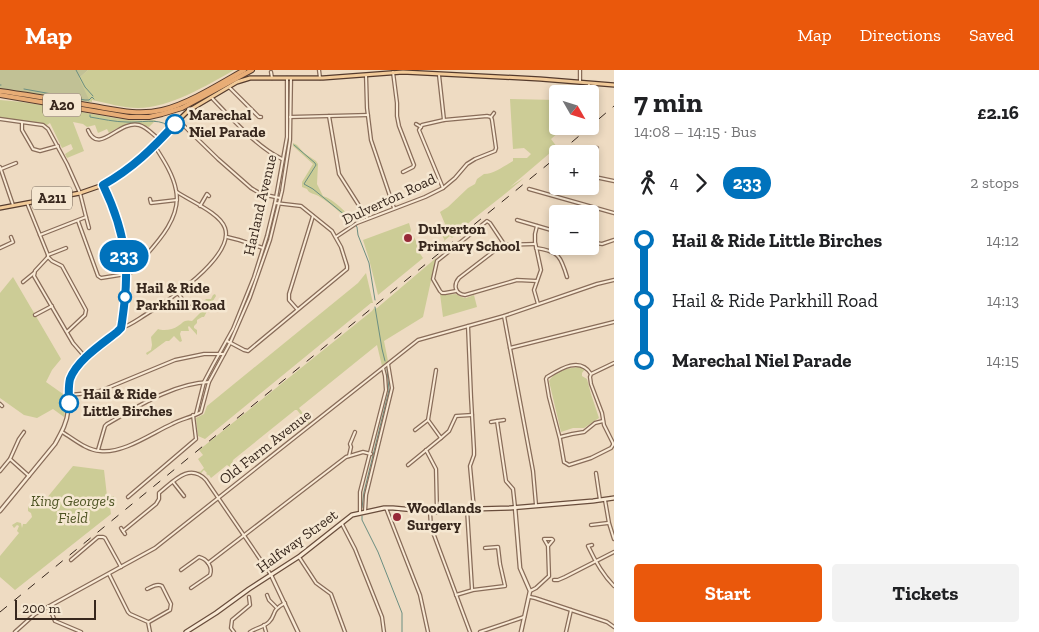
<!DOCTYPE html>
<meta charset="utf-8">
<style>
body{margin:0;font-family:"Zilla Slab",serif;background:#f2f2f2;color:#202124;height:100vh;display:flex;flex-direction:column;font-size:19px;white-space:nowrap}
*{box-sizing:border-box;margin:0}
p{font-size:16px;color:#757577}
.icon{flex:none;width:28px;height:28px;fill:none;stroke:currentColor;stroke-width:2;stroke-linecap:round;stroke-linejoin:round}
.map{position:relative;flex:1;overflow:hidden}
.side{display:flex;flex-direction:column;background:#fff;width:425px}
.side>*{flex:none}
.badge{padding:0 10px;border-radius:16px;font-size:18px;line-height:32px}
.needle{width:32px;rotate:129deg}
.controls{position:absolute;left:549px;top:15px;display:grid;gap:10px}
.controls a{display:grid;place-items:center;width:50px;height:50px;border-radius:5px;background:#fff;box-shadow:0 2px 8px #0003;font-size:25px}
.scale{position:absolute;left:15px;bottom:12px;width:81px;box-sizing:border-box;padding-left:5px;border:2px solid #37271d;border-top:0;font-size:14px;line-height:18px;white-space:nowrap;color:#37271d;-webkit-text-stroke:4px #f5e7d1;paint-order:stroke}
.map>.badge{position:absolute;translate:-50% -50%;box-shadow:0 0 0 2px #fff}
.legs{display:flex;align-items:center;gap:8px;height:55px;padding:0 20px;font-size:16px}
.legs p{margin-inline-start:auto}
.headline{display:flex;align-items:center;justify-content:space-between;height:85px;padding:0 20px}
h1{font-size:28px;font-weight:800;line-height:38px}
.primary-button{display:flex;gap:10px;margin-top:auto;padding:10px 20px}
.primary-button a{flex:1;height:58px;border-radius:5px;background:#ea580c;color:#fff;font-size:20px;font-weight:800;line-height:58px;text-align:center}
.primary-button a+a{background:#f2f2f2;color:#202124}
ul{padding:0 20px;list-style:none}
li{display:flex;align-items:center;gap:18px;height:60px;font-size:19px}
li i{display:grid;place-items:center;width:8px;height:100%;margin:0 6px;background:currentColor}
li i::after{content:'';width:12px;height:12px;margin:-6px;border:4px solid;border-radius:50%;background:#fff}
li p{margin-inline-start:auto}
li:first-child i{background:linear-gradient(#0000 50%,currentColor 0)}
li:last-child i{background:linear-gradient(currentColor 50%,#0000 0)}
header{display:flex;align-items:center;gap:30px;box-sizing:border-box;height:70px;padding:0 25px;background:#ea580c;color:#fff}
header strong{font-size:24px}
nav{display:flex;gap:28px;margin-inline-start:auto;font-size:18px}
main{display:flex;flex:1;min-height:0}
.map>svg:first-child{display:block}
.green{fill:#cccc96}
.cemetery{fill:#c1c195}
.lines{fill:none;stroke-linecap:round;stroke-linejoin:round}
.stream{stroke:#6b8e81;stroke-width:1}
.minor-casing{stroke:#886c59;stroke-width:4.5}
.tertiary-casing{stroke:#886c59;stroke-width:5}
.secondary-casing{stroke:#694d3c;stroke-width:5.5}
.primary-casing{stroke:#553b2d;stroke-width:5.5}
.trunk-casing{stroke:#553b2d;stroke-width:6}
.minor{stroke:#f9ead5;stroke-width:2}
.tertiary{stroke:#f9ead5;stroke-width:2.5}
.secondary{stroke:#f9ead5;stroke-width:3}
.primary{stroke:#f2cb99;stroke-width:3}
.trunk{stroke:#e8ad76;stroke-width:4}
.rail{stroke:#37271d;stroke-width:1;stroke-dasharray:9 9;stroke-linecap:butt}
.line-1-casing{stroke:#fff;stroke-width:11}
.line-1{stroke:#0072bc;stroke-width:8}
.stop-1-dot{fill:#fff;stroke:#0072bc;stroke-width:2.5}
.poi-dot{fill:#972937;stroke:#f5e7d1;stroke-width:2}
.labels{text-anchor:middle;stroke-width:5;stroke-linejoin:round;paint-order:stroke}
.shield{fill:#f5e7d1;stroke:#706153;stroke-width:1}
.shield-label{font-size:14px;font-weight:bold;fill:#37271d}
.stop-label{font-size:15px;font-weight:bold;fill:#37271d;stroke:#f5e7d1;text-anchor:start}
.street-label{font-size:15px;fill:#37271d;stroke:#f5e7d1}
.poi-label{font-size:15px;font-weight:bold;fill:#37271d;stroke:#f5e7d1;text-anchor:start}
.park-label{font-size:15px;font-style:italic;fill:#4e5424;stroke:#f5e7d1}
</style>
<header>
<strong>Map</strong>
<nav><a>Map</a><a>Directions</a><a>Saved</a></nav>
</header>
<main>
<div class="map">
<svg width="614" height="562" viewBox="0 0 614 562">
<rect width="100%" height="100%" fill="#eedbc2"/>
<g class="green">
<path d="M88 0H234C208 15 169 38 138 38 123 38 107 33 92 30V32L66 28 79 8Z"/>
<path d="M510 29 557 30 558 56 559 62 551 69 557 77 510 117 524 108C500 129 475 146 453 167L452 168 450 166 378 225 369 189 363 170 409 153 411 160 410 163 413 165 419 177 417 179 423 188 445 171 442 165 449 161 440 159 445 154 440 142 448 137 468 118 475 114 477 109 484 104C494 104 504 96 513 91V88H527L531 84 524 78 513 79Z"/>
<path d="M0 30C26 32 51 36 76 41 105 46 126 52 156 50L149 57C134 51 122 54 109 63L107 59 98 63 95 55 87 57 83 54 73 52 84 81 67 88 65 84 73 79 71 74 62 78 50 53 47 55 0 48Z"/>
<path d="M293 73 297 75 304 83 316 91 318 94 317 114 323 126C333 129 348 143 353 152L351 154C343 144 331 134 320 127 315 123 310 125 307 119L302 117V112L313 94 293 76Z"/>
<polygon points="436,188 423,247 384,271 388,291 382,296 377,275 299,338 310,353 308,354 297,340 295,340 233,390 232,395 230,397 227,395 211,408 209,405 206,406 204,405 206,406 208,405 206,404 207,403 204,400 201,403 198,402 199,401 200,402 204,398 198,389 203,385 199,380 372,241 374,238 375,239 377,238"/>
<polygon points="366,203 373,233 371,233 205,369 198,366 196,348 204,344 207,336 358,213"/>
<polygon points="13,207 61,289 52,300 46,312 63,324 63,328 67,329 64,347 53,339 37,348 24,345 0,328 0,223"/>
<path d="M215 224 216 226C211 234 208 239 204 247H202L197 250V253L194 256V258L197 260V265L189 256 188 257 189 261H181L180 264 182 271 180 272 174 266 169 271H166L147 285 146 283 151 280 152 275 151 267 158 259C163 261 173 260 178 256 183 253 184 249 192 251L201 242 198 237 199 232 202 233 206 229H211L213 225Z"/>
<polygon points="440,224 443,225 456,224 461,227 466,228 474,225 477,237 443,247"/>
<path d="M579 297 585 299 582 303V306L587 309 591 324 599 348 584 358H573L561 362 549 311C555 301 567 298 579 297Z"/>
<polygon points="73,396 104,400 107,426 109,427 114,426 114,428 112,429 113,434 112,437 110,437 111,444 15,520 0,507 0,486 19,463 17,461 19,456 17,455 14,458 12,455 17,452 21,453 22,458 23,454 26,454 32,447 31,443 28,441 28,436 33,438 34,436 37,435 38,433 41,433 44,429 46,429"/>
</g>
<polygon class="cemetery" points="0,0 88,0 79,8 90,32 34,25 0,19"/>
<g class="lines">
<g class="stream">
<polyline points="76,0 85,17 93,26"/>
<polyline points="0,15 1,15"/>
<polyline points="24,19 85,30 89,30 92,27 94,29"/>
<path d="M90 45V47C102 49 115 52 127 52 139 53 158 48 167 55"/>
<polyline points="294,75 315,93 316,95 304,114 313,119 351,150 357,157 358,165 369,193 375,230"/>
<polyline points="375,237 382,279 385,291"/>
<polyline points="362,438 364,422 389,320 387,299"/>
<polyline points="362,446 362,450 378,482 402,543 402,562"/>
</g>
<defs>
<g id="minor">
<polyline points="319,0 320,8"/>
<polyline points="271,2 272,8"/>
<polyline points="393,2 397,33 397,46 399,56 414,95 413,97 403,102"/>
<polyline points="366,5 367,38 371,70 394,138"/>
<polyline points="439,5 444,50"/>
<polyline points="580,12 580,0"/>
<polyline points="589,13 589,24"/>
<polyline points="229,17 259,47 261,47"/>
<path d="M211 27C230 47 258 78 282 89"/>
<polyline points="329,46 339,104 367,148"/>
<polyline points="290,47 368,45"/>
<polyline points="491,47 494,43"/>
<polyline points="0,49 43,55 48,59 67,94 80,123 86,147 40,165"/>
<polyline points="179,51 218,89 251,118 261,124 280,128"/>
<polyline points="22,53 22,60 33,79 40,81 58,76"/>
<polyline points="416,54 421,57"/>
<polyline points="421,57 422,55 444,50 487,46 491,47"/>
<polyline points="421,57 419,60 443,118"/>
<path d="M88 60C99 86 118 50 139 55 147 57 153 65 159 69"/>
<polyline points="579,82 581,84"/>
<polyline points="587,84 592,79 597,78"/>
<polyline points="0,97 13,135"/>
<polyline points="555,98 558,99"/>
<polyline points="1,99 16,93"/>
<polyline points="590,106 614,111"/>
<polyline points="529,119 614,143"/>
<polyline points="150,129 151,133 177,130"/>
<polyline points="27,133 48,185 48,187 35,201 34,206 73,273 86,288"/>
<polyline points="200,136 207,124 209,126"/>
<polyline points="86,147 89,158"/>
<polyline points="517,150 558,162"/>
<polyline points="78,151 98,206 101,208 126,204"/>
<polyline points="537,156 535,164 535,172 541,200 534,220 538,234"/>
<polyline points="227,167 239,170 263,178"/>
<polyline points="336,167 357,153 425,127 443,118 455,108 467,94 475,89 495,81 496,78 492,50 491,47"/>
<polyline points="590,172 602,174 614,170"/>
<path d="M535 174 502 175 459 208C453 215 455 224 465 225L517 210 537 211"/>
<polyline points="0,178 13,172 11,167"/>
<path d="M536 178C559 181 561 187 567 207"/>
<polyline points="48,185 66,178"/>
<polyline points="48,187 52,191 62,196 86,240 85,245 67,262"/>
<path d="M126 207C131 203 135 198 139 193 156 174 182 148 176 120 173 104 163 89 154 75"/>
<polyline points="23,212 34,203"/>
<polyline points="456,221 445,223 442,223 440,221 433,209 437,191 487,151 490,153 504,174"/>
<polyline points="178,223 187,236 183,239"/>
<polyline points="187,236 191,233"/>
<polyline points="297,239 289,230 289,224 313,146"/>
<polyline points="35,245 52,236"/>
<polyline points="504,246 533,401 536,435"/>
<polyline points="468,256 471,327 474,380 474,385 470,396 474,439"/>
<path d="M121 258C129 256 137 250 145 245 165 233 235 187 225 158 220 143 190 131 177 122"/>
<polyline points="227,271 244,280 248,281 347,199 347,196 341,177 332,161 301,136 275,133"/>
<polyline points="510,278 614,252"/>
<polyline points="436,300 428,350 441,368 449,361 456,346 472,345"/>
<path d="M591 304C580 286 560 299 547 307L546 309 549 327 560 369 564 392 569 395 591 388 611 378 613 375V373L604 355 602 343 591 314 590 307 591 304 614 293"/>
<polyline points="69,325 90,323 100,321 175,290 204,284 224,284"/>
<polyline points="0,334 2,336"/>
<polyline points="196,344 204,312 213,295 233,259 254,207 267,166 275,133 287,67 287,8"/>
<polyline points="497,351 504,350"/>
<polyline points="491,352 497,351 506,411 513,419 515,437"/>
<polyline points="415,360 428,350"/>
<polyline points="24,362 19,369 10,389 29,406"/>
<path d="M62 362C74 369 86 380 100 381 123 384 152 363 172 354 181 349 193 347 201 342L209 312 230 273 250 227 270 170 282 121 290 70 291 8"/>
<polyline points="560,367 572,364 584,362 595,353 603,351"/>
<path d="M98 380 105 356 107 354C137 337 174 313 209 312"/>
<polyline points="426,380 436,399 437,442"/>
<polyline points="349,386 351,377 350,374 355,362"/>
<polyline points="408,395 441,368"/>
<polyline points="0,401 10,389"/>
<polyline points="596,403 600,430"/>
<polyline points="173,412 184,426"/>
<polyline points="128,427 196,369 193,345"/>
<polyline points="605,430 609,453 614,469"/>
<polyline points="386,438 420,525 428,562"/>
<polyline points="467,439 472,519"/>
<polyline points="360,442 360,422 386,320 385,306 383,298"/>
<polyline points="365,442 366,425 392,318 388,294"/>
<polyline points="430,442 431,457 470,562"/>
<polyline points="342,454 355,479 382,547 384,562"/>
<polyline points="591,455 608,453"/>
<polyline points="121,458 125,464"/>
<path d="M123 461 156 434 159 429V423C173 412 189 392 206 410L271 505"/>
<path d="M592 475 588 476C595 491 602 504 614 516"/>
<polyline points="299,487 316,513 331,524 345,562"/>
<polyline points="71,490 98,467 103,467 105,468 121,497"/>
<polyline points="208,493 346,387 363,382 371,384"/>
<path d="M181 500 199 487C207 489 213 497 210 505L191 518"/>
<polyline points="109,504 128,542 130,544 148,552 150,562"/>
<polyline points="554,510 558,510 565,507 614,482"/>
<path d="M147 519C152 517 157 513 162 516L171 534 170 540 149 552"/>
<polyline points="530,521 536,518 549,506 548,476 553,470 552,469 544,469 548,476"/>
<polyline points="267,525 269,530 276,537"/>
<polyline points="456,525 473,520 505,516 500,494 498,477 485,478"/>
<polyline points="530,527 535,528 607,552 614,557"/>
<polyline points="49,537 55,551 81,562"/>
<polyline points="264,555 266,562"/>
<polyline points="15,562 35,544 155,478 418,270 504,246 597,214 614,210"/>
<polyline points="234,562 231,558 232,550 250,535 249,527"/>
<path d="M250 562C256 558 264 557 269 552 277 544 270 541 285 533"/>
<polyline points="480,562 524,547"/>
<polyline points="566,562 571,540"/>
</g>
<g id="tertiary">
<polyline points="515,437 520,498 530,521 521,562"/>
<path d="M0 441 55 374C61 363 67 353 68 341 70 329 66 315 73 303 84 284 106 273 121 258 132 209 124 159 103 115"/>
<polyline points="271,505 298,562"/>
</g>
<polyline id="secondary" points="186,562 216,543 249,519 300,486 352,445 384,438 393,438 437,442 474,439 510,438 593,431 614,428"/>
<polyline id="primary" points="0,138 80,123 103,115 132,96 188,41 237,12 250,8 323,8 403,2 540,9 614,15"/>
<g id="trunk">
<path d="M0 21C29 25 58 30 87 35 113 39 136 46 162 40 188 34 221 13 244 0"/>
<polyline points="0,25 129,47 149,47 162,44 182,38 252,0"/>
</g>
</defs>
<use href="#minor" class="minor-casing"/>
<use href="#tertiary" class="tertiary-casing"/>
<use href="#secondary" class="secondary-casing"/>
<use href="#primary" class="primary-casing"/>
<use href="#trunk" class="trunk-casing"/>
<use href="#minor" class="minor"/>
<use href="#tertiary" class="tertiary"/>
<use href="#secondary" class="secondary"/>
<use href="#primary" class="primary"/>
<use href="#trunk" class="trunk"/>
<g class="rail">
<polyline points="558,84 614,36"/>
<polyline points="0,542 558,86"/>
</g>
</g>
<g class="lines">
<defs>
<path id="line-1" d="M69 333C69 325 68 317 70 309 77 290 102 274 117 262L121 258 122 252C124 238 126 223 126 209 127 177 117 144 103 115 133 98 152 79 175 54"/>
</defs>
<use href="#line-1" class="line-1-casing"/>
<use href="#line-1" class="line-1"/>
</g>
<g class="stop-1-dot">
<circle cx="175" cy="54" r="9"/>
<circle cx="125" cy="227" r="6"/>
<circle cx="69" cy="333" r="9"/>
</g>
<g class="poi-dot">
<circle cx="408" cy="168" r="5"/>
<circle cx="397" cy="447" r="5"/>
</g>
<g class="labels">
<g class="shield">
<rect x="43" y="23.5" width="38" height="23" rx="4"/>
<rect x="32" y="116.5" width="40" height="23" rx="4"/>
</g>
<g class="shield-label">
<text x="62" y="40">A20</text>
<text x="52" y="133">A211</text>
</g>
<g class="stop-label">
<text x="189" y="50">Marechal<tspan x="189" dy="17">Niel Parade</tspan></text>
<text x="136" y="223">Hail &amp; Ride<tspan x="136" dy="17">Parkhill Road</tspan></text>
<text x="83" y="329">Hail &amp; Ride<tspan x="83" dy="17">Little Birches</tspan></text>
</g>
<g class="street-label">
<text transform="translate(389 129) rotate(-25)" y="5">Dulverton Road</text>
<text transform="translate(260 135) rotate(-77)" y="5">Harland Avenue</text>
<text transform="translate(265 377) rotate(-38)" y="5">Old Farm Avenue</text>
<text transform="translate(297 471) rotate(-36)" y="5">Halfway Street</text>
</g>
<g class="poi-label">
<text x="418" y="164">Dulverton<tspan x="418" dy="17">Primary School</tspan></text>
<text x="407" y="443">Woodlands<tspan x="407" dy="17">Surgery</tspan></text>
</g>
<g class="park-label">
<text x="73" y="436">King George's<tspan x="73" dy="17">Field</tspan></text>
</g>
</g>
</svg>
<div class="controls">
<a><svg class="needle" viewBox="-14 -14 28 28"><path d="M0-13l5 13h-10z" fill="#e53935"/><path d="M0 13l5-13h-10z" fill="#757577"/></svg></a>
<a>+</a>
<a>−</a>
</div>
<div class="scale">200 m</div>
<b class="badge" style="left:124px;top:186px;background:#0072bc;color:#fff">233</b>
</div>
<section class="side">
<div class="headline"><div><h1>7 min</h1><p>14:08 – 14:15 · Bus</p></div><b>£2.16</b></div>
<div class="legs"><svg class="icon" aria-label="walk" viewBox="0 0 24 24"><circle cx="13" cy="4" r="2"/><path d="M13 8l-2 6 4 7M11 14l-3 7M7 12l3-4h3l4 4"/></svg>4<svg class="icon" aria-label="forward" viewBox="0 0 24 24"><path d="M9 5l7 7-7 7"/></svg><b class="badge" style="background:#0072bc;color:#fff">233</b><p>2 stops</p></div>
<ul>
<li><i style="color:#0072bc"></i><b>Hail &amp; Ride Little Birches</b><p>14:12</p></li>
<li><i style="color:#0072bc"></i><span>Hail &amp; Ride Parkhill Road</span><p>14:13</p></li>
<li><i style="color:#0072bc"></i><b>Marechal Niel Parade</b><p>14:15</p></li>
</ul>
<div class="primary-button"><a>Start</a><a>Tickets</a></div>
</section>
</main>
